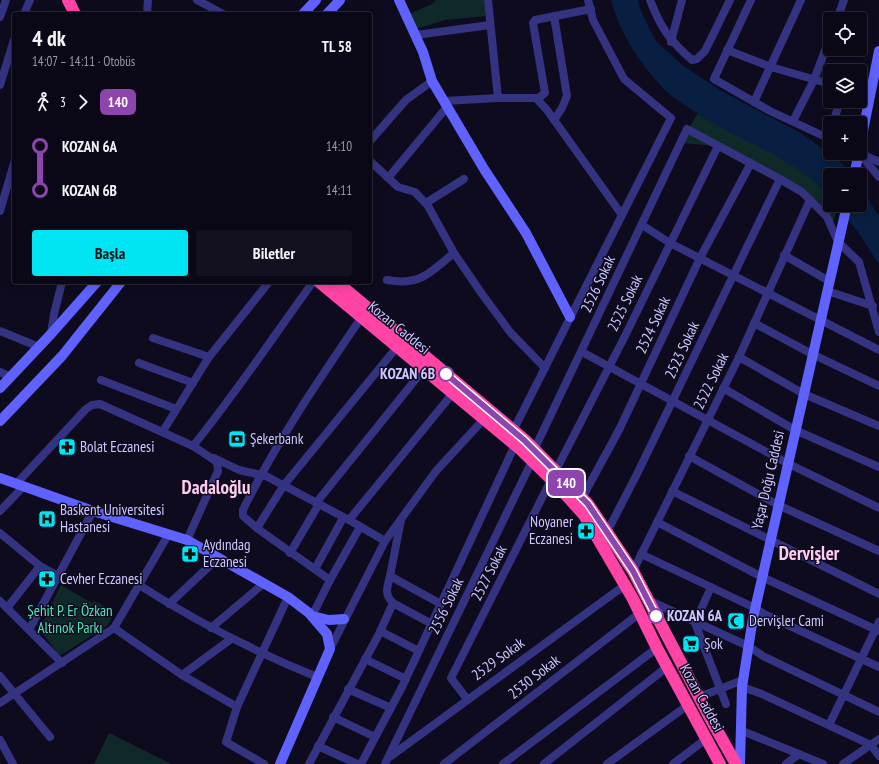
<!DOCTYPE html>
<html lang="tr">
<meta charset="utf-8">
<style>
body{margin:0;font-family:"PT Sans Narrow",sans-serif;background:#131120;color:#f1f3f6;height:100vh;display:flex;flex-direction:column;font-size:15px;white-space:nowrap}
*{box-sizing:border-box;margin:0}
p{font-size:13px;color:#999aa1}
.icon{flex:none;width:22px;height:22px;fill:none;stroke:currentColor;stroke-width:2;stroke-linecap:round;stroke-linejoin:round}
.map{position:relative;flex:1;overflow:hidden}
.sheet{position:absolute;left:12px;top:12px;width:360px;height:272px;display:flex;flex-direction:column;background:#0a0817;border-radius:4px;box-shadow:0 2px 10px #0003,0 0 0 1px #2a2936}
.sheet>*{flex:none}
.badge{padding:0 8px;border-radius:6px;font-size:14px;line-height:26px}
.buttons{position:absolute;left:823px;top:12px;display:grid;gap:8px}
.buttons a{display:grid;place-items:center;width:44px;height:44px;border-radius:4px;background:#0a0817;box-shadow:0 2px 10px #0003,0 0 0 1px #2a2936;font-size:20px}
.map>.badge{position:absolute;translate:-50% -50%;box-shadow:0 0 0 2px #fff}
.legs{display:flex;align-items:center;gap:6px;height:44px;padding:0 20px;font-size:13px}
.legs p{margin-inline-start:auto}
.head{display:flex;align-items:center;justify-content:space-between;height:68px;padding:0 20px}
h1{font-size:22px;font-weight:700;line-height:30px}
.primary-button{display:flex;gap:8px;margin-top:auto;padding:8px 20px}
.primary-button a{flex:1;height:46px;border-radius:4px;background:#00e5f4;color:#111;font-size:16px;font-weight:700;line-height:46px;text-align:center}
.primary-button a+a{background:#131120;color:#f1f3f6}
ul{padding:0 20px;list-style:none}
li{display:flex;align-items:center;gap:14px;height:44px;font-size:15px}
li i{display:grid;place-items:center;width:6px;height:100%;margin:0 5px;background:currentColor}
li i::after{content:'';width:10px;height:10px;margin:-5px;border:3px solid;border-radius:50%;background:#0a0817}
li p{margin-inline-start:auto}
li:first-child i{background:linear-gradient(#0000 50%,currentColor 0)}
li:last-child i{background:linear-gradient(currentColor 50%,#0000 0)}
.map>svg:first-child{display:block}
.green{fill:#0e2927}
.water{fill:#081f41}
.lines{fill:none;stroke-linecap:round;stroke-linejoin:round}
.street{stroke:#343381;stroke-width:8}
.secondary{stroke:#6062ff;stroke-width:10}
.highway{stroke:#ff44a5;stroke-width:12}
.line-1-casing{stroke:#fff;stroke-width:9}
.line-1{stroke:#8e44ad;stroke-width:6}
.stop-1-dot{fill:#fff;stroke:#8e44ad;stroke-width:2}
.labels{text-anchor:middle;stroke-width:3;stroke-linejoin:round;paint-order:stroke}
.street-label{font-size:15px;fill:#cdc9ff;stroke:#0e0b1f}
.stop-label{font-size:15px;font-weight:bold;fill:#cdc9ff;stroke:#0e0b1f;text-anchor:end}
.poi-label{font-size:15px;fill:#cdc9ff;stroke:#0e0b1f;text-anchor:start}
.park-label{font-size:15px;fill:#50e4ba;stroke:#0e0b1f}
.district-label{font-size:19px;font-weight:bold;fill:#ffcbee;stroke:#0e0b1f}
</style>
<div class="map">
<svg width="879" height="764" viewBox="0 0 879 764">
<rect width="100%" height="100%" fill="#0e0b1f"/>
<g class="green">
<polygon points="436,0 484,0 486,16 445,20 416,29 409,14 432,4"/>
<polygon points="701,108 773,146 817,179 830,202 830,205 832,205 836,212 833,224 805,195 718,146 680,143"/>
<polygon points="61,585 92,603 94,601 110,609 107,615 112,618 107,626 61,655 58,654 42,632 41,626"/>
<polygon points="109,733 171,764 94,764"/>
</g>
<g class="water">
<path d="M611 0H638L641 11 655 40 682 65 725 93 804 135 843 164 851 175H830V197C799 160 753 147 713 123 700 115 675 100 665 90 641 65 620 34 611 0Z"/>
<polygon points="860,188 879,216 879,265 859,233 836,205 860,205"/>
</g>
<g class="lines">
<g class="street">
<polyline points="197,0 223,14"/>
<polyline points="488,0 498,98"/>
<path d="M650 0C661 28 669 40 692 60L697 59 705 51 730 0"/>
<polyline points="751,0 714,79 770,111 830,139"/>
<polyline points="24,14 30,0"/>
<polyline points="147,14 148,0"/>
<polyline points="554,16 567,96 562,108 554,120"/>
<polyline points="0,17 6,0"/>
<polyline points="837,19 844,0"/>
<polyline points="416,35 490,25"/>
<polyline points="671,42 682,0"/>
<polyline points="727,50 771,67 830,84"/>
<polyline points="0,85 14,40"/>
<polyline points="860,93 870,96"/>
<polyline points="537,99 545,93 533,23 535,20 591,9"/>
<polyline points="444,101 498,98 536,98 547,110 622,215"/>
<polyline points="754,102 801,0"/>
<polyline points="793,121 814,80 830,37"/>
<polyline points="833,123 840,101"/>
<polyline points="370,141 406,100 432,81"/>
<polyline points="859,153 879,177"/>
<polyline points="862,154 879,162"/>
<polyline points="370,161 398,187 415,192 428,206 454,253 482,294 510,332 545,368"/>
<polyline points="388,178 447,107"/>
<polyline points="426,203 464,179"/>
<polyline points="0,211 14,163"/>
<polyline points="642,225 670,243 879,350"/>
<polyline points="784,255 829,281"/>
<path d="M387 280C421 286 429 273 454 253"/>
<polyline points="827,291 873,306"/>
<polyline points="754,323 812,354 879,386"/>
<polyline points="0,331 39,347"/>
<polyline points="51,334 54,314 62,282"/>
<polyline points="153,338 209,357"/>
<polyline points="582,352 787,463 879,508"/>
<polyline points="739,357 804,394 879,426"/>
<polyline points="139,363 193,383"/>
<polyline points="0,372 11,377"/>
<polyline points="101,380 176,409"/>
<polyline points="723,388 795,430 879,467"/>
<polyline points="163,431 209,357 269,282"/>
<polyline points="513,431 671,118 624,79 593,20 588,0"/>
<path d="M193 446C236 393 273 337 313 282"/>
<polyline points="534,450 687,129 780,179 802,192 827,217 838,242 859,262 879,332"/>
<polyline points="689,456 778,505 879,551"/>
<polyline points="214,458 239,470 266,476 349,520 385,541"/>
<polyline points="555,472 624,338 718,146"/>
<polyline points="16,484 86,409 92,405 100,404 193,446 217,462 218,471 187,540"/>
<polyline points="672,491 879,594"/>
<polyline points="582,498 619,430 700,258 751,163"/>
<polyline points="316,503 424,369"/>
<polyline points="0,511 23,487"/>
<polyline points="349,520 453,393"/>
<polyline points="401,520 390,576 441,604"/>
<polyline points="657,522 762,577 879,631"/>
<path d="M360 527 330 580 258 529 243 516V510C276 442 319 380 361 318"/>
<polyline points="257,528 284,485 397,347"/>
<polyline points="607,532 638,472 780,179"/>
<polyline points="0,533 40,566 7,608"/>
<polyline points="290,553 319,504"/>
<polyline points="641,554 755,608 764,614 879,667"/>
<polyline points="40,566 58,576"/>
<polyline points="315,569 343,518"/>
<polyline points="633,571 739,357 810,200"/>
<path d="M390 576C387 588 384 594 393 603"/>
<path d="M139 585C197 622 253 651 317 677"/>
<polyline points="711,587 695,623 726,704"/>
<polyline points="648,600 748,646 763,656 879,712"/>
<polyline points="0,601 62,663"/>
<polyline points="169,604 218,558"/>
<polyline points="312,616 330,580"/>
<polyline points="114,628 182,675 237,707"/>
<polyline points="211,628 263,584"/>
<polyline points="29,630 93,511"/>
<polyline points="380,631 419,651"/>
<polyline points="330,649 385,541 436,471 484,419"/>
<polyline points="365,659 406,679"/>
<polyline points="182,675 231,639"/>
<polyline points="0,676 50,737"/>
<polyline points="742,687 762,694 871,745 879,756"/>
<polyline points="348,689 391,708"/>
<polyline points="699,697 743,680"/>
<polyline points="467,699 451,678 551,480"/>
<polyline points="0,703 114,628 168,535"/>
<polyline points="333,717 375,737"/>
<polyline points="829,725 879,622"/>
<polyline points="740,730 823,764"/>
<polyline points="0,740 13,764"/>
<polyline points="318,746 357,764"/>
<polyline points="391,756 625,585"/>
<polyline points="264,764 226,742 237,707 288,597"/>
<polyline points="309,764 379,634 393,603 432,624"/>
<polyline points="361,764 402,687 515,445"/>
<polyline points="385,764 532,461"/>
<polyline points="444,764 640,613"/>
<polyline points="503,764 657,648"/>
<polyline points="544,764 667,667"/>
<polyline points="607,764 688,705"/>
<polyline points="673,764 706,739"/>
<polyline points="786,764 799,754"/>
<polyline points="843,764 879,739"/>
</g>
<g class="secondary">
<polyline points="399,0 423,52 432,81 484,169 526,233 570,317"/>
<polyline points="303,14 316,0"/>
<polyline points="327,14 340,0"/>
<polyline points="860,146 879,51"/>
<polyline points="854,175 859,153"/>
<polyline points="0,388 51,334 97,282"/>
<polyline points="0,421 62,356 121,282"/>
<polyline points="0,478 93,511 187,540 288,597 309,613 327,634 330,649 280,764"/>
<polyline points="312,616 329,620 344,619"/>
<polyline points="740,764 742,687 753,618 847,205"/>
</g>
<g class="highway">
<polyline points="68,0 75,14"/>
<polyline points="319,282 520,449 558,486 584,515 633,599 657,648 720,764"/>
<polyline points="337,282 525,440 588,504 633,571 710,718 736,764"/>
</g>
</g>
<g class="lines">
<defs>
<polyline id="line-1" points="446,374 524,440 588,504 633,571 656,616"/>
</defs>
<use href="#line-1" class="line-1-casing"/>
<use href="#line-1" class="line-1"/>
</g>
<defs>
<symbol id="bank-square" viewBox="-11 -11 22 22"><rect x="-9" y="-9" width="18" height="18" rx="4" fill="#00e5f4" stroke="#0e0b1f"/><path d="M-6-4H6V4H-6ZM0-2.3a2.3 2.3 0 1 0 0 4.6a2.3 2.3 0 1 0 0-4.6Z" fill="#111"/></symbol>
<symbol id="pharmacy-square" viewBox="-11 -11 22 22"><rect x="-9" y="-9" width="18" height="18" rx="4" fill="#00e5f4" stroke="#0e0b1f"/><path d="M-2-6h4v4h4v4h-4v4h-4v-4h-4v-4h4Z" fill="#111"/></symbol>
<symbol id="hospital-square" viewBox="-11 -11 22 22"><rect x="-9" y="-9" width="18" height="18" rx="4" fill="#00e5f4" stroke="#0e0b1f"/><path d="M-5-5h3v3.5h4V-5h3V5h-3V1.5h-4V5h-3Z" fill="#111"/></symbol>
<symbol id="mosque-square" viewBox="-11 -11 22 22"><rect x="-9" y="-9" width="18" height="18" rx="4" fill="#00e5f4" stroke="#0e0b1f"/><path d="M3.5-4.9A6 6 0 1 0 3.5 4.9A5 5 0 1 1 3.5-4.9Z" fill="#111"/></symbol>
<symbol id="supermarket-square" viewBox="-11 -11 22 22"><rect x="-9" y="-9" width="18" height="18" rx="4" fill="#00e5f4" stroke="#0e0b1f"/><path d="M-6-5.5h2.5l.6 2H6L4.5 2H-2.5L-4.4-4H-6ZM-1.5 3.2a1.3 1.3 0 1 0 .1 0ZM3 3.2a1.3 1.3 0 1 0 .1 0Z" fill="#111"/></symbol>
</defs>
<g fill-rule="evenodd">
<use href="#bank-square" x="227" y="429" width="20" height="20"/>
<use href="#pharmacy-square" x="57" y="437" width="20" height="20"/>
<use href="#hospital-square" x="37" y="509" width="20" height="20"/>
<use href="#pharmacy-square" x="576" y="521" width="20" height="20"/>
<use href="#pharmacy-square" x="180" y="544" width="20" height="20"/>
<use href="#pharmacy-square" x="37" y="569" width="20" height="20"/>
<use href="#mosque-square" x="726" y="611" width="20" height="20"/>
<use href="#supermarket-square" x="681" y="634" width="20" height="20"/>
</g>
<g class="stop-1-dot">
<circle cx="446" cy="374" r="7"/>
<circle cx="656" cy="616" r="7"/>
</g>
<g class="labels">
<g class="street-label">
<text transform="translate(598 284) rotate(-65)" y="5">2526 Sokak</text>
<text transform="translate(625 303) rotate(-64)" y="5">2525 Sokak</text>
<text transform="translate(653 325) rotate(-65)" y="5">2524 Sokak</text>
<text transform="translate(399 328) rotate(39)" y="5">Kozan Caddesi</text>
<text transform="translate(682 350) rotate(-65)" y="5">2523 Sokak</text>
<text transform="translate(711 381) rotate(-64)" y="5">2522 Sokak</text>
<text transform="translate(768 480) rotate(-77)" y="5">Yaşar Doğu Caddesi</text>
<text transform="translate(489 573) rotate(-63)" y="5">2527 Sokak</text>
<text transform="translate(446 606) rotate(-64)" y="5">2556 Sokak</text>
<text transform="translate(498 659) rotate(-36)" y="5">2529 Sokak</text>
<text transform="translate(534 677) rotate(-38)" y="5">2530 Sokak</text>
<text transform="translate(702 698) rotate(61)" y="5">Kozan Caddesi</text>
</g>
<g class="stop-label">
<text x="435" y="379">KOZAN 6B</text>
<text x="667" y="621" text-anchor="start">KOZAN 6A</text>
</g>
<g class="poi-label">
<text x="250" y="444">Şekerbank</text>
<text x="80" y="452">Bolat Eczanesi</text>
<text x="60" y="515">Baskent Universitesi<tspan x="60" dy="17">Hastanesi</tspan></text>
<text x="573" y="527" text-anchor="end">Noyaner<tspan x="573" dy="17">Eczanesi</tspan></text>
<text x="203" y="550">Aydındag<tspan x="203" dy="17">Eczanesi</tspan></text>
<text x="60" y="584">Cevher Eczanesi</text>
<text x="749" y="626">Dervişler Cami</text>
<text x="704" y="649">Şok</text>
</g>
<g class="park-label">
<text x="70" y="616">Şehit P. Er Özkan<tspan x="70" dy="17">Altınok Parkı</tspan></text>
</g>
<g class="district-label">
<text x="216" y="494">Dadaloğlu</text>
<text x="809" y="560">Dervişler</text>
</g>
</g>
</svg>
<div class="buttons">
<a><svg class="icon" aria-label="locate" viewBox="0 0 24 24"><circle cx="12" cy="12" r="6"/><path d="M12 2v4M12 18v4M2 12h4M18 12h4"/></svg></a>
<a><svg class="icon" aria-label="layers" viewBox="0 0 24 24"><path d="M12 4l9 5-9 5-9-5zM3 14l9 5 9-5"/></svg></a>
<a>+</a>
<a>−</a>
</div>
<b class="badge" style="left:566px;top:483px;background:#8e44ad;color:#fff">140</b>
<section class="sheet">
<div class="head"><div><h1>4 dk</h1><p>14:07 – 14:11 · Otobüs</p></div><b>TL 58</b></div>
<div class="legs"><svg class="icon" aria-label="walk" viewBox="0 0 24 24"><circle cx="13" cy="4" r="2"/><path d="M13 8l-2 6 4 7M11 14l-3 7M7 12l3-4h3l4 4"/></svg>3<svg class="icon" aria-label="forward" viewBox="0 0 24 24"><path d="M9 5l7 7-7 7"/></svg><b class="badge" style="background:#8e44ad;color:#fff">140</b></div>
<ul>
<li><i style="color:#8e44ad"></i><b>KOZAN 6A</b><p>14:10</p></li>
<li><i style="color:#8e44ad"></i><b>KOZAN 6B</b><p>14:11</p></li>
</ul>
<div class="primary-button"><a>Başla</a><a>Biletler</a></div>
</section>
</div>
